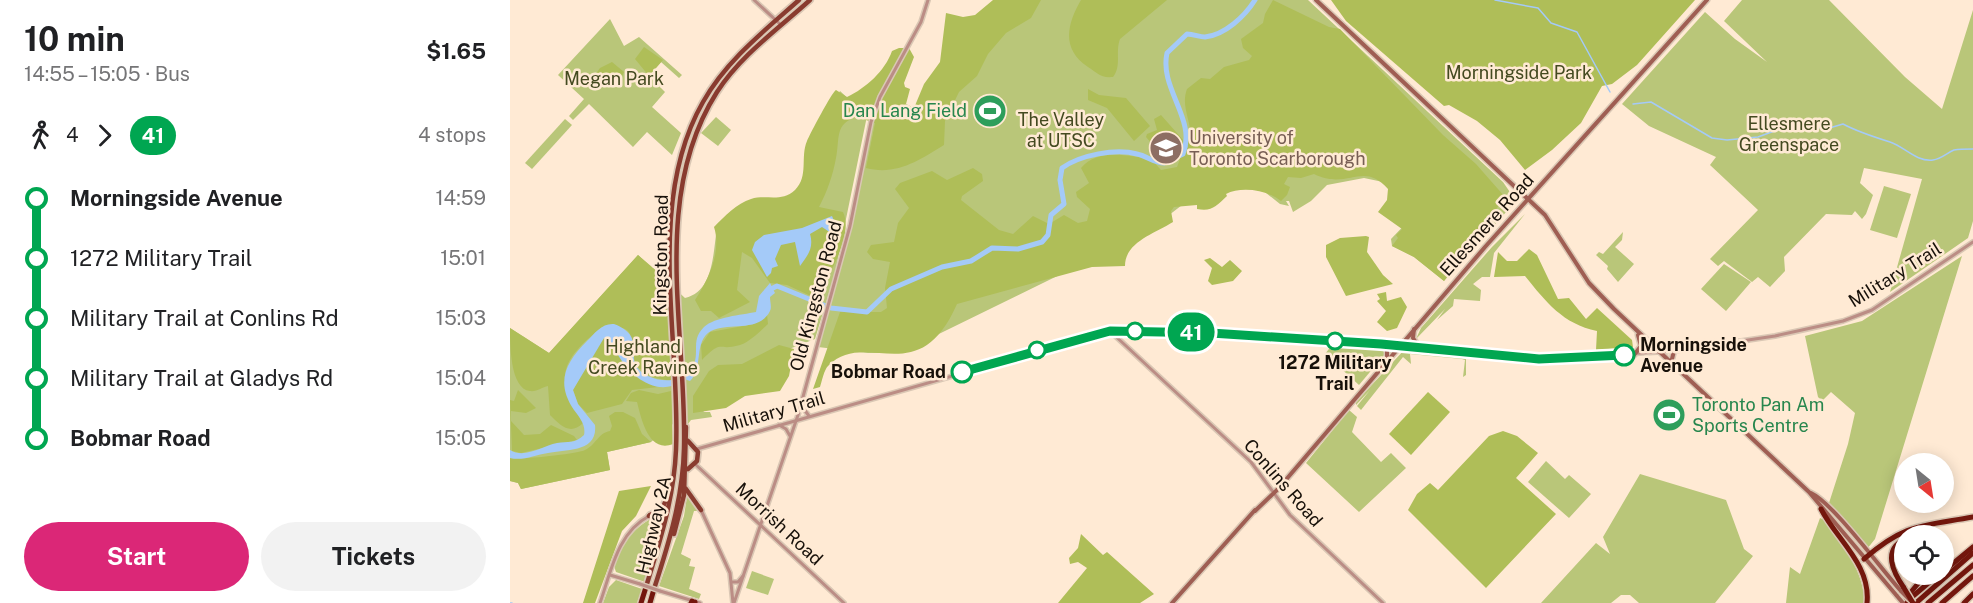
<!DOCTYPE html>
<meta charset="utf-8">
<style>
body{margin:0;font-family:"Public Sans",sans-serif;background:#f2f2f2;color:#202124;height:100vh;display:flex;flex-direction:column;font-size:22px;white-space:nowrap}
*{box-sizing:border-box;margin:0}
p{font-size:20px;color:#757577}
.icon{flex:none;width:33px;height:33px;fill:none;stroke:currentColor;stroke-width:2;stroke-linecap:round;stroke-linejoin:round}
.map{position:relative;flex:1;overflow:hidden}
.side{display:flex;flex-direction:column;background:#fff;width:510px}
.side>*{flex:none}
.badge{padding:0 12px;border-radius:20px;font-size:21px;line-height:39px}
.needle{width:39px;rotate:150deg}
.buttons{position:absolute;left:1384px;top:453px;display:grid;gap:12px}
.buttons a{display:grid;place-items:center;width:60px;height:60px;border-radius:50%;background:#fff;box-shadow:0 3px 15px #0003;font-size:30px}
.map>.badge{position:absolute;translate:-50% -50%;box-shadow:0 0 0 3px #fff}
.legs{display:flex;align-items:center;gap:9px;height:66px;padding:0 24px;font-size:20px}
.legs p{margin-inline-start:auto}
.head{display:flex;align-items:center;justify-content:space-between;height:102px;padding:0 24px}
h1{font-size:33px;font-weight:700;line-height:45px}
.action{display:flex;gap:12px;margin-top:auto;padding:12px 24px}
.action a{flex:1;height:69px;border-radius:36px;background:#db2777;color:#fff;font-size:24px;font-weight:700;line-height:69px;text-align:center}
.action a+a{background:#f2f2f2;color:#202124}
ul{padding:0 24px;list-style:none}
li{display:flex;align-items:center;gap:21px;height:60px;font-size:22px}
li i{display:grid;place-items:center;width:9px;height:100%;margin:0 8px;background:currentColor}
li i::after{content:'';width:15px;height:15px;margin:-8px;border:4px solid;border-radius:50%;background:#fff}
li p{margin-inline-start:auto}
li:first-child i{background:linear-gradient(#0000 50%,currentColor 0)}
li:last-child i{background:linear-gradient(currentColor 50%,#0000 0)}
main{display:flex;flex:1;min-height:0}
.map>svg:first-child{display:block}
.green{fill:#b9c679}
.forest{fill:#afbe58}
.water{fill:#a4caf8}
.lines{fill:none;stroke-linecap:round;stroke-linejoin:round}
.stream{stroke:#a4caf8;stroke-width:1.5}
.river{stroke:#a4caf8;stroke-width:5}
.tertiary-casing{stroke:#dac7b4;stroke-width:6}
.secondary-casing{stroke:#dac7b4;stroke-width:7}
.primary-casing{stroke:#dac7b4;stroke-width:8}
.motorway-casing{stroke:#dac7b4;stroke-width:8}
.tertiary{stroke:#bb8d85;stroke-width:3}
.secondary{stroke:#9f5e53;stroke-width:4}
.primary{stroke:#893b2f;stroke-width:4.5}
.motorway{stroke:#74170d;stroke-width:5}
.tertiary-bridge-casing{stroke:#dac7b4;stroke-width:6;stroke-linecap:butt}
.secondary-bridge-casing{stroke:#dac7b4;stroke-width:7;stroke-linecap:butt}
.motorway-bridge-casing{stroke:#dac7b4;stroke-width:8;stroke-linecap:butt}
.tertiary-bridge{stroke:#bb8d85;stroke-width:3}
.secondary-bridge{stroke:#9f5e53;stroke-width:4}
.motorway-bridge{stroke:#74170d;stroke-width:5}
.line-1-casing{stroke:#fff;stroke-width:14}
.line-1{stroke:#00a651;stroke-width:9}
.stop-1-dot{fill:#fff;stroke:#00a651;stroke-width:3}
.labels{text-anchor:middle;stroke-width:5;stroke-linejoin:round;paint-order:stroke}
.park-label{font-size:18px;fill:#444a20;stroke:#ffead4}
.leisure-label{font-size:18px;fill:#27864d;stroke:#ffead4;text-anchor:end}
.education-label{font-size:18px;fill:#785e54;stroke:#ffead4;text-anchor:start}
.street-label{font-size:18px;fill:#171009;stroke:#ffead4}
.stop-label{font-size:18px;font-weight:bold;fill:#171009;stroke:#ffead4;text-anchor:start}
</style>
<main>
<section class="side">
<div class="head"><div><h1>10 min</h1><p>14:55 – 15:05 · Bus</p></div><b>$1.65</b></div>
<div class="legs"><svg class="icon" aria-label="walk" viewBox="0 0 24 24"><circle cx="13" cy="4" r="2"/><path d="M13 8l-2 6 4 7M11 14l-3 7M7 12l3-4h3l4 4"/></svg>4<svg class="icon" aria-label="forward" viewBox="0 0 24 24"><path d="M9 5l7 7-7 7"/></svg><b class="badge" style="background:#00a651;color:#fff">41</b><p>4 stops</p></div>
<ul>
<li><i style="color:#00a651"></i><b>Morningside Avenue</b><p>14:59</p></li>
<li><i style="color:#00a651"></i><span>1272 Military Trail</span><p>15:01</p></li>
<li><i style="color:#00a651"></i><span>Military Trail at Conlins Rd</span><p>15:03</p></li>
<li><i style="color:#00a651"></i><span>Military Trail at Gladys Rd</span><p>15:04</p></li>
<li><i style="color:#00a651"></i><b>Bobmar Road</b><p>15:05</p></li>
</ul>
<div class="action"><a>Start</a><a>Tickets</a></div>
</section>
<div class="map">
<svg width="1463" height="603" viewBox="0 0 1463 603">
<rect width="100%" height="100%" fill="#ffead4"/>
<g class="green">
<polygon points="493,0 798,0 993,182 1006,201 934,281 904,257 882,246 881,239 903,216 873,182 854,178 817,185 801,201 783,212 779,201 776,201 779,206 770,204 746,185 676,202 637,232 390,353 358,353 308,347 330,267 360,117 399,125"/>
<polygon points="1232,0 1319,0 1395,77 1432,109 1463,10 1463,221 1458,238 1380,292 1412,179 1354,168 1350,183 1363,195 1356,214 1352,219 1345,211 1342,215 1316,214 1274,257 1275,271 1260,287 1248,277 1242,282 1214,261 1208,266 1200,259 1248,210 1200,165 1206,157 1139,126 1112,104 1195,12 1225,39 1257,62 1214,21"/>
<polygon points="100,19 114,46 129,37 172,75 169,78 151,62 139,76 155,92 142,107 171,133 162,155 137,132 123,147 79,104 63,120 59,116 74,99 48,75"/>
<path d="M330 91 357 116 325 273 305 339 279 349 193 412H200L202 417 181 420 178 424 177 418 161 425 141 442 97 452 100 470 11 489 8 483 0 481V328L39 353 128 255 175 298C202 292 203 257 206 235L282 200 299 186 306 136Z"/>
<polygon points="206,117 221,130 208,146 191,133"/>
<polygon points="55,119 62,125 22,169 15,163"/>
<polygon points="1374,186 1401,194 1387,238 1360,230"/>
<polygon points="1015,214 984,253 980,277 972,277 963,284 971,290 970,301 944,299 943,306 927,320 935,309 906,339 911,328 982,247"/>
<polygon points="1113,232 1112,240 1105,247 1124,264 1108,282 1097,269 1098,266 1086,255 1089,252 1093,254"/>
<polygon points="1452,256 1365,539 1357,549 1319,503 1338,444 1345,413 1321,392 1312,401 1308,397 1295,336 1352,321"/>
<polygon points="1214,264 1241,282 1216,311 1191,289"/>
<polygon points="822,345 872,348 875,354 849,385 815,354"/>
<polygon points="895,349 956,355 956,375 953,377 955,360 952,359 900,354 901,364 893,357 851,410 847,406 860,390 846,405 846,402"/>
<polygon points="839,410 847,417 842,432 871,462 881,453 896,468 849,512 796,463"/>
<polygon points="1036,461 1055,479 1059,475 1081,494 1059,518 1018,482"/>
<polygon points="1130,474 1216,500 1234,549 1243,556 1205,603 1129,603 1120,595 1111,595 1101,603 1031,603 1086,543 1100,554 1093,537"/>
<polygon points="177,496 187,506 188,511 184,511 171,554 181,559 179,566 185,567 179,589 191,594 189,599 149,586 174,516"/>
<path d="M144 517 149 519V532L135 582 106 572C97 554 128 524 144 517Z"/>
<path d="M1310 518 1317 521C1335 547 1353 571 1355 603H1276L1280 567 1290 574Z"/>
<polygon points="242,571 264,579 258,595 236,588"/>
<polygon points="106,580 132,589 127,603 93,603 99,587"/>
</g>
<g class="forest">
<path d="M483 0H531L521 18 496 33 478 54 467 76 449 92 435 121 434 145C410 160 386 176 356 168L365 123 347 117C324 123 330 140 326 158 323 175 317 192 309 207L333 212C344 234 319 276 307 295L303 297 277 285 260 283 242 258 232 252 227 290 240 302 209 318 201 311H191L185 300C198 280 212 252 204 227 214 217 227 203 241 199 256 194 271 203 285 190 299 176 290 157 297 141 300 134 322 92 326 90L337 97C356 88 375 71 382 51L389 48H399L404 57 394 83 395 87 400 89 396 104 404 108 414 84 430 62 436 13 453 17 465 15Z"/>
<path d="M571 0H657L610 39C605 52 612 66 603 77 589 78 588 73 578 67 551 49 557 24 571 0Z"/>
<path d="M763 0 819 27 830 29 933 135 966 164 995 197 934 281 904 257 882 246 888 238 886 235 892 229 868 212 877 200 878 189C853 160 838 191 804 174L791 178 778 177 774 184 780 187 777 195 771 201C758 190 731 186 716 194L717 196C706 206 702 212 687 209V205L664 207 661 211 663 222C644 234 615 242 615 266L582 267 447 304C408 393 356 327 318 366 314 370 312 381 310 387L303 389 330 312H371L377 308 375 288 380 262 363 259 357 252 361 245 384 242 388 223 399 208 385 189 390 183 422 171 437 180 463 168 472 174 473 181 452 196 451 200 489 230 503 234 523 216 539 224 554 215 568 223 577 221 580 209 567 197 566 192 579 183 571 168C588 148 618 156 641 159L651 170 667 167 671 156C664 144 656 145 644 146L636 137 637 134 647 130 644 119 651 115 674 141H680C683 122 670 108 677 89L691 78 700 79 714 67 739 60 742 56 733 48 731 39 753 23 755 14Z"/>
<polygon points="821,0 1185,0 1127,65 1102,84 1092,86 1071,123 1042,150 1015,170 990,140 967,121 939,105 934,106 836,21"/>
<polygon points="134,47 153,60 139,76 125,59"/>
<polygon points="102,62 114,72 109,83 100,88 93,82 83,85 80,82 90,68"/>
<polygon points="578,89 589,95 616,98 640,126 624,141 597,108 578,100"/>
<polygon points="856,236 859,237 857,252 873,275 883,284 836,296 816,257 816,245 830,238"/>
<path d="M1019 249 1027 255 1048 299 1059 298 1076 319 1087 308 1122 340 1123 347 1086 350 1087 331C1053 324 1036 302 1015 276L984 277 988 252 997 261H1007Z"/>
<path d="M128 255 156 279 161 381 141 377 126 366C116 340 133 324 92 327 50 361 44 377 73 423 60 436 50 425 40 415L38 386C32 387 27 392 20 391 0 389 0 344 0 328L39 353Z"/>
<polygon points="700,258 712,267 720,260 732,271 723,281 702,285 698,281 702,268 694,260"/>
<polygon points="876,292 877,301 891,297 897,307 887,328 877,331 867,322 876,311 867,301 870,299 867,294"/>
<path d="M257 314 258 324C250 331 241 341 230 345 206 352 214 338 192 360L191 345 200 332 244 324Z"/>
<polygon points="96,338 124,375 148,387 122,390 112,404 77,413 68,404 63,390 92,339"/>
<polygon points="269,345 284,349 279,376 270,391 235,396 216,408 183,413 183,396 199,371 208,365 232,364"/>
<polygon points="8,390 26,408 16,413 1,411 1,421 14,435 30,434 41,425 64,436 67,440 11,453 2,451 0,400 4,401"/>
<path d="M129 390 148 394 161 391 163 444C138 454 131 417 127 402L116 401 121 393Z"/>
<polygon points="918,392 940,412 901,455 879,434"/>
<path d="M105 412H113L125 418 132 434 141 442 97 452 100 470 11 489 8 483 0 481V458C8 460 68 454 75 450 86 445 88 433 100 431L102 426 99 416Z"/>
<polygon points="993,431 1007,436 1028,453 1006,478 1046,514 976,588 898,510 907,494 920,483 928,490 979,436"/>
<polygon points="141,486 126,516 112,531 85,603 73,603 109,491"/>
<polygon points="571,534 593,555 597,552 644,594 630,603 548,603 577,568 568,562 560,564 559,558 568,548"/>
</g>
<g class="water">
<path d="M322 216 327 228 321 233 312 227 300 234C304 248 298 255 290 266L285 242 271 245 265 259 268 266 262 268 261 273 257 277 242 250 245 242 254 235 292 228Z"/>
<path d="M260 283 265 293 260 297C260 302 262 307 260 311 249 333 219 322 201 331 183 341 194 368 180 381L174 379C169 381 166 385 162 386 139 392 119 373 108 355 103 348 102 341 94 338L63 390 68 404 85 425C88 453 55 449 38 453 25 455 13 461 0 458V450C15 459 32 446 47 443 58 441 65 444 74 435 76 425 70 418 64 410 45 382 56 362 77 341 85 333 92 323 104 324 141 338 108 361 138 376 154 384 180 382 185 361 188 348 182 339 194 327 205 317 231 315 246 312L249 296Z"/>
</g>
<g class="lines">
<g class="stream">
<polyline points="985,0 1028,8 1041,23 1067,32 1100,92"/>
<path d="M1123 104 1141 102 1202 138 1217 140 1248 137 1267 130 1302 126 1316 129 1333 124C1348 132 1364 137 1380 142 1395 147 1406 162 1423 160 1431 159 1437 153 1444 150 1450 149 1457 149 1463 149"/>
<polyline points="0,603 2,603"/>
</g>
<path class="river" d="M257 291 267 286 321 308 357 312 381 289 432 267 461 261 482 248 508 249 532 242 538 235 541 215 554 204 550 180 552 168C570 155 606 148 627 154 637 156 644 163 654 163L673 154C687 119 649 89 657 53L677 34C684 34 689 37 695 37 715 35 735 16 745 0"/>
<defs>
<g id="tertiary">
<polyline points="244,0 271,25"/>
<polyline points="601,332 741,462 780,515 873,603"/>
<polyline points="291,405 299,416"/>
<polyline points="269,425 276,429 280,436"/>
<polyline points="187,449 600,331 701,333 884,344 1029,359 1164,351 1265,336 1333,321 1362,310 1463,242"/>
<polyline points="185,464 334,603"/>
<polyline points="191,510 220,573 223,603"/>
<polyline points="100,575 130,584"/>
<polyline points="222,582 228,582 233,576"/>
<polyline points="150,591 190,603"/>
<path d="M90 603C101 572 107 533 139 516"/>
<polyline points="224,603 288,415 340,226 361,122 370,97 411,22 418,0"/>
</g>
<g id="secondary">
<polyline points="806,0 1035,215 1079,283 1104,309 1299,492 1387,596"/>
<polyline points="904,329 903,338 909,347"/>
<polyline points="871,344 877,349 877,358"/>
<polyline points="1124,355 1131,346 1128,335"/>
<polyline points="1161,363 1164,351"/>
<path d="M1301 493C1323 503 1371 569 1391 591"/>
<polyline points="745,511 768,489 975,247 1197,0"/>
<polyline points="662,603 745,510"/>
</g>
<g id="primary">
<polyline points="178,469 187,461 188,452 178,441"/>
<polyline points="176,489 191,510"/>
<polyline points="140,515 151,520 150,534"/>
<polyline points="139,516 153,507 160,490"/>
<polyline points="164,534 174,495 176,427"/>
<path d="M136 587C150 541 164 498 166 450 171 339 135 203 193 102 216 61 254 31 289 0"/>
<path d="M144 589C159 543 173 497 174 448 177 331 140 197 207 92 231 55 268 29 300 0"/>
</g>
<g id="motorway">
<path d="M1311 509C1327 540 1361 565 1357 603"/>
<path d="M1354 559C1395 523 1413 526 1463 517"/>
<polyline points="1434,571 1463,547"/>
<path d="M1394 588C1383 572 1372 550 1395 539"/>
<polyline points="1396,598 1416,574"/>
<polyline points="131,603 136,587"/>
<polyline points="140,603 144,589"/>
<polyline points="181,603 182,601"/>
<polyline points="185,603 185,602"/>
<polyline points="1395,603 1429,574"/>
<polyline points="1406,603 1463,553"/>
<polyline points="1418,603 1463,565"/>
<polyline points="1432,603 1463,576"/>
<polyline points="1454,603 1463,594"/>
</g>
</defs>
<use href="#tertiary" class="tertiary-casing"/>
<use href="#secondary" class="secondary-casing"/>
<use href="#primary" class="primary-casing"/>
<use href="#motorway" class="motorway-casing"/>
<use href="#tertiary" class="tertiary"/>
<use href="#secondary" class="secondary"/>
<use href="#primary" class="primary"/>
<use href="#motorway" class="motorway"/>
<defs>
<polyline id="tertiary-bridge" points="130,584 150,591"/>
<g id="secondary-bridge">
<polyline points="1391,591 1400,600"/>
<polyline points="1387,596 1393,603"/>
</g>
<polyline id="motorway-bridge" points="1394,588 1403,603"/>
</defs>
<use href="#tertiary-bridge" class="tertiary-bridge-casing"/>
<use href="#secondary-bridge" class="secondary-bridge-casing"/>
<use href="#motorway-bridge" class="motorway-bridge-casing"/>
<use href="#tertiary-bridge" class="tertiary-bridge"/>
<use href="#secondary-bridge" class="secondary-bridge"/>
<use href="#motorway-bridge" class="motorway-bridge"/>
</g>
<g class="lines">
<defs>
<polyline id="line-1" points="452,372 600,331 701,333 871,344 1029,359 1114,355"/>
</defs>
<use href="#line-1" class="line-1-casing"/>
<use href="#line-1" class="line-1"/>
</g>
<defs>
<symbol id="stadium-disc" viewBox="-11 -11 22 22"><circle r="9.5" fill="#2e9e5b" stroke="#ffead4"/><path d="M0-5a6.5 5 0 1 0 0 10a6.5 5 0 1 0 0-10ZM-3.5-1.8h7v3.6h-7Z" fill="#fff"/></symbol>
<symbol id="university-disc" viewBox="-11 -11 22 22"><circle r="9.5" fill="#8d6e63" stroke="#ffead4"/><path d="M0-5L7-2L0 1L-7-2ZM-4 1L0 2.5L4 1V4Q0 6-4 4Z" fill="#fff"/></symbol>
</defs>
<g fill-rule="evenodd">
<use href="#stadium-disc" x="461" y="92" width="38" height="38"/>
<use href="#university-disc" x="637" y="129" width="38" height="38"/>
<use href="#stadium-disc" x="1140" y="396" width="38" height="38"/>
</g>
<g class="stop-1-dot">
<circle cx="625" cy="331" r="8"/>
<circle cx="825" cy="341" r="8"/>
<circle cx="527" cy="350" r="8"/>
<circle cx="1114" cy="355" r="10"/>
<circle cx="452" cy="372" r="10"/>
</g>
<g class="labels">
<g class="park-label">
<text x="1009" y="79">Morningside Park</text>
<text x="104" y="85">Megan Park</text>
<text x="551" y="126">The Valley<tspan x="551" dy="21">at UTSC</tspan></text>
<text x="1279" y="130">Ellesmere<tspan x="1279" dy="21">Greenspace</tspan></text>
<text x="133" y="353">Highland<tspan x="133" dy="21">Creek Ravine</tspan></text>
</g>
<g class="leisure-label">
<text x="457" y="117">Dan Lang Field</text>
<text x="1182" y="411" text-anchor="start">Toronto Pan Am<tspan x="1182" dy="21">Sports Centre</tspan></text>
</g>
<g class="education-label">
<text x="679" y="144">University of<tspan x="679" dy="21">Toronto Scarborough</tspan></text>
</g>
<g class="street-label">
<text transform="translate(977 225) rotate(-48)" y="6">Ellesmere Road</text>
<text transform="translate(151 255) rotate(-89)" y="6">Kingston Road</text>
<text transform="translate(1385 275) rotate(-32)" y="6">Military Trail</text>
<text transform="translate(306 296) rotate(-75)" y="6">Old Kingston Road</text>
<text transform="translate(264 412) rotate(-16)" y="6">Military Trail</text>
<text transform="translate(773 483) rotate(49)" y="6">Conlins Road</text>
<text transform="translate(269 524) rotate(43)" y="6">Morrish Road</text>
<text transform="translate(144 525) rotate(-77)" y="6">Highway 2A</text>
</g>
<g class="stop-label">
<text x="1130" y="351">Morningside<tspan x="1130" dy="21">Avenue</tspan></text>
<text x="825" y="369" text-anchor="middle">1272 Military<tspan x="825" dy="21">Trail</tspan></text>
<text x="436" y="378" text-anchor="end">Bobmar Road</text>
</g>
</g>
</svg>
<div class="buttons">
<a><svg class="needle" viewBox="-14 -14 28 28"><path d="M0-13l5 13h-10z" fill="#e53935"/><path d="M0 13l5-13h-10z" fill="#757577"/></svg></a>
<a><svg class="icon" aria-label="locate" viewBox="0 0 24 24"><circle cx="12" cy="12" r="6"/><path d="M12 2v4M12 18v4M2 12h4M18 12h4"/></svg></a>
</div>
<b class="badge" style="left:681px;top:332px;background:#00a651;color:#fff">41</b>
</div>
</main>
